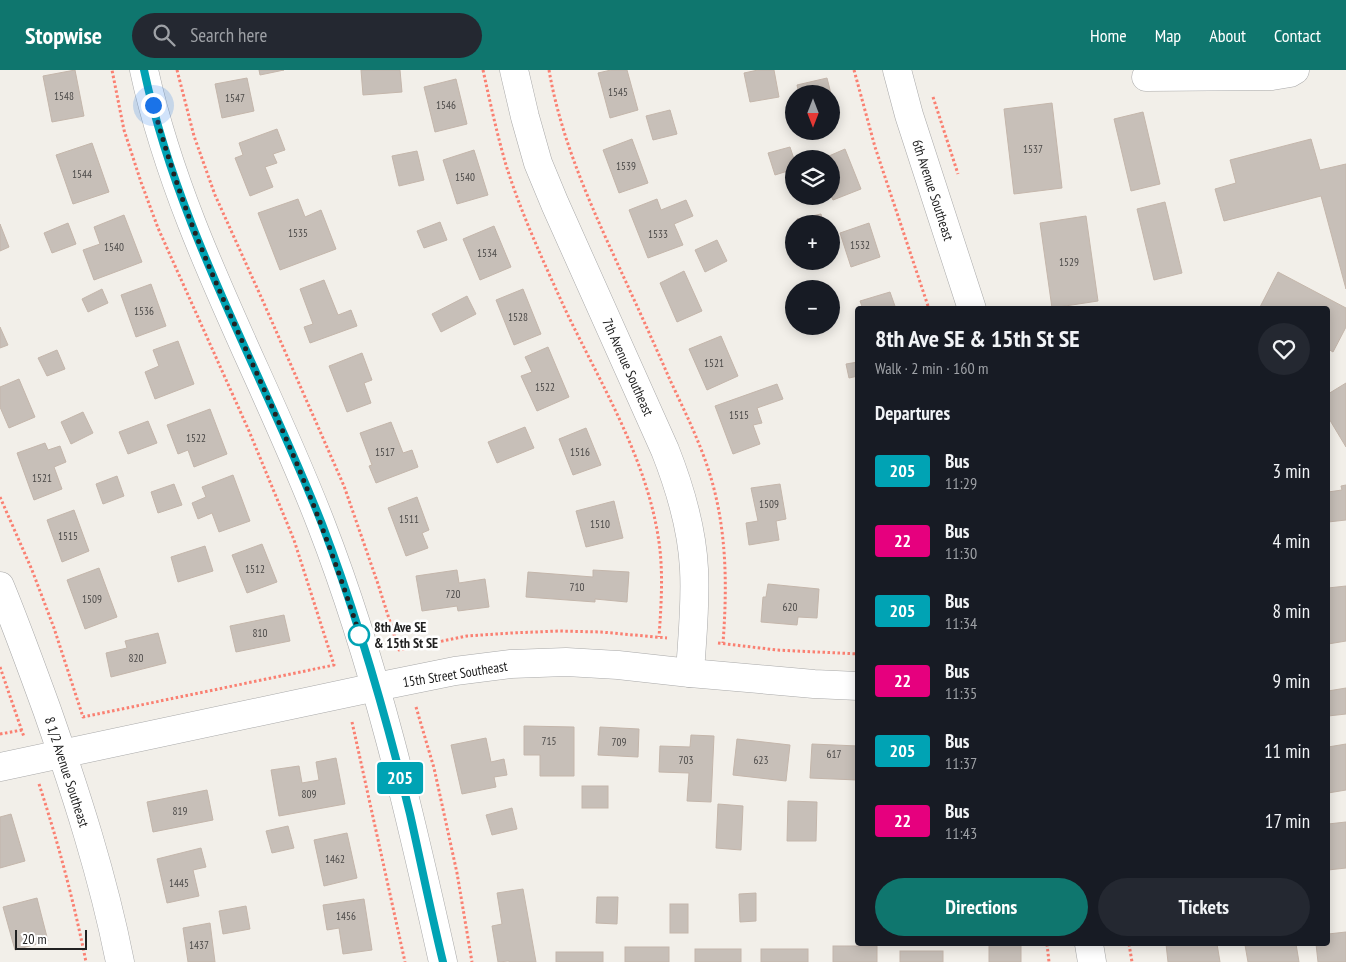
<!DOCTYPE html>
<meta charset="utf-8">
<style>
body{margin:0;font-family:"PT Sans Narrow",sans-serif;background:#242831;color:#f1f3f6;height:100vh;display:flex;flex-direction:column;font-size:19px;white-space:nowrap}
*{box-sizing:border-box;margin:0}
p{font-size:16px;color:#9ea1a6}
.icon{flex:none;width:28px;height:28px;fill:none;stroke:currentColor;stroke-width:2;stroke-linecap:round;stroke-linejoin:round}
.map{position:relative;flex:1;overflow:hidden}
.side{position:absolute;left:855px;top:236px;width:475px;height:640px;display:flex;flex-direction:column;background:#171b24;border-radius:5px;box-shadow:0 2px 12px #0003}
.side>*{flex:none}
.badge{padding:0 10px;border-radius:4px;font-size:18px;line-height:32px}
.needle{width:32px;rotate:180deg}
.fabs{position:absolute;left:785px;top:15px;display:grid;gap:10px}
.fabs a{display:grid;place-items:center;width:55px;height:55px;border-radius:50%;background:#171b24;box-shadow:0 2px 12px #0003;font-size:25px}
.scale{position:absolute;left:15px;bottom:12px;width:72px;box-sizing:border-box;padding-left:5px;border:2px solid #222;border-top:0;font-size:14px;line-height:18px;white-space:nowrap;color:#222;-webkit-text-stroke:4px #fff;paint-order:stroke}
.you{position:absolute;width:25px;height:25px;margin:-12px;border:4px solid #fff;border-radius:50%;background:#1a73e8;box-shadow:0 0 0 8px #1a73e833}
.map>.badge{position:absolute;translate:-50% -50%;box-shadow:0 0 0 2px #fff}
h2{padding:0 20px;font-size:19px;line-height:45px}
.round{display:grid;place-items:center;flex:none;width:52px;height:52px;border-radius:26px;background:#242831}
.overview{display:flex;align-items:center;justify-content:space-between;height:85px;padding:0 20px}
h1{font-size:24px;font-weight:600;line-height:38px}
.action{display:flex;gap:10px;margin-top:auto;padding:10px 20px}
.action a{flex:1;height:58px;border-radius:30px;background:#0f766e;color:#fff;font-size:20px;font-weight:600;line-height:58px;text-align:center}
.action a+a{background:#242831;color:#f1f3f6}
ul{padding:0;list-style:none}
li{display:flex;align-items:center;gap:15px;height:70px;padding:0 20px}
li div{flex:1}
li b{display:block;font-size:19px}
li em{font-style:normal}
li .badge{min-width:55px;font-weight:700;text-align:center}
header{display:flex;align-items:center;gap:30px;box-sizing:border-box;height:70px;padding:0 25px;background:#0f766e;color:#fff}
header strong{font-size:24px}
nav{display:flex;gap:28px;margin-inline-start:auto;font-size:18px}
.search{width:350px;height:45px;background:#242831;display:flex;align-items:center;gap:12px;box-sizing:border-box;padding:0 18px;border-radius:28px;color:#9ea1a6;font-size:19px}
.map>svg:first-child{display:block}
.building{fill:#c7bfb8;stroke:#c4b6ab}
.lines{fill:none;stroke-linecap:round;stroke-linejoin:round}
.minor-casing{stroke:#a9a9a9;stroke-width:29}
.path{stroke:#fa8072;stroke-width:3;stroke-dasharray:2.5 2.5;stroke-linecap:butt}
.minor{stroke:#fff;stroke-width:28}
.line-casing{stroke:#fff;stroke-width:11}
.line{stroke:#00a3b4;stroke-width:8}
.walk{stroke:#222;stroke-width:5;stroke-dasharray:0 9}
.stop-dot{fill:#fff;stroke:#00a3b4;stroke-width:2.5}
.labels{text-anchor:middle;stroke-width:5;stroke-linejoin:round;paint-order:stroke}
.number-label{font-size:11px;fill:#4b4948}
.street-label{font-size:14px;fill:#222;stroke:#fff}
.stop-label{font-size:14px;font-weight:bold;fill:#222;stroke:#fff;text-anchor:start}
</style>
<header>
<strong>Stopwise</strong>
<div class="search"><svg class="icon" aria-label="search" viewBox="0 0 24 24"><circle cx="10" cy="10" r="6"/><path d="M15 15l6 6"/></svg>Search here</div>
<nav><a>Home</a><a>Map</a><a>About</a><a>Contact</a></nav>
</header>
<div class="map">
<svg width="1346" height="892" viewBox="0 0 1346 892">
<rect width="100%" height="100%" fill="#f2efe9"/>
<g class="building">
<polygon points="75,0 84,46 52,52 43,6"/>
<polygon points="259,0 284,0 260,5"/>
<polygon points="361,0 400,0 402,22 363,25"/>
<polygon points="611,0 627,0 638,40 610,48 598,3"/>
<polygon points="758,0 774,0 779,27 750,32 744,3"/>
<polygon points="247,8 254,41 222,48 215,14"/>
<polygon points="827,8 831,24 799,24 797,15"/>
<polygon points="456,9 467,54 435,62 424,17"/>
<polygon points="831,26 836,45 831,46"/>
<polygon points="1052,33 1062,118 1014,124 1004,39"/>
<polygon points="670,40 677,64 653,70 646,46"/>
<polygon points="1143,42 1160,114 1131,121 1114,49"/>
<polygon points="277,59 285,80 273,84 277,93 265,97 273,117 250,126 235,88 243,85 239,73"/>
<polygon points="632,69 648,113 619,123 603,80"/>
<polygon points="1311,69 1320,100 1346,94 1346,219 1321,126 1224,151 1215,119 1236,113 1230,90"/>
<polygon points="92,73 109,122 73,134 56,85"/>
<polygon points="790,77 794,89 794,99 775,105 768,83"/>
<polygon points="845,79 861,119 833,130 831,126 831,89 822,89"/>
<polygon points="474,80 488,125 457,134 443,90"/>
<polygon points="417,81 424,110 399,116 392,86"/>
<polygon points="298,129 305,147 321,140 336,179 280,200 258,143"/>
<polygon points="657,129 661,140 686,130 693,146 674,154 683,175 648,188 629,140"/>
<polygon points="1165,132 1182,203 1154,210 1137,139"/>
<polygon points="821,144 823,154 798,154 797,149"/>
<polygon points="124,145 142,192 94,210 83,180 100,174 94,157"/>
<polygon points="1086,146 1098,231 1052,238 1040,153"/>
<polygon points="440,152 447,170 424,178 417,161"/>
<polygon points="68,153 76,174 52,183 44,163"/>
<polygon points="869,153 880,187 851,197 840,163"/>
<polygon points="0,154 9,177 0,181"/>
<polygon points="494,156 511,197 480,210 463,169"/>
<polygon points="717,170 727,191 705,202 695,180"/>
<polygon points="684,201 702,241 677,252 660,213"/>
<polygon points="1278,202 1346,238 1346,257 1333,282 1328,279 1328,239 1259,239"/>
<polygon points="324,210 338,245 351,240 357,256 310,273 304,257 313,254 300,219"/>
<polygon points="151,214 166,256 136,267 121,225"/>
<polygon points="102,219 108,233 88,242 82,229"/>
<polygon points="523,219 541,264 514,275 496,230"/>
<polygon points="890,222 896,239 863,239 860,231"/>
<polygon points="467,226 476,244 441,262 432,244"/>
<polygon points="0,257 8,275 0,278"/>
<polygon points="721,266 738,306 707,320 689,279"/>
<polygon points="178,271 194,314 155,329 145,302 159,296 153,280"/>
<polygon points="548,277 569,327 537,341 521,306 532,302 525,287"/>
<polygon points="57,280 65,299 47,306 38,288"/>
<polygon points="362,283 372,310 364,313 371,333 347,342 329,296"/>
<polygon points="858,292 858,306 849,308 846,294"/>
<polygon points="19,309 35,347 9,358 0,337 0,317"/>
<polygon points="1346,313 1346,377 1328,347 1328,324"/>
<polygon points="777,314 783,329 757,338 762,353 753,355 760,374 733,384 715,336"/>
<polygon points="210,339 227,384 194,397 188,380 178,384 167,355"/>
<polygon points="83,342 93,363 71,374 61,352"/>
<polygon points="148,351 157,373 128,384 119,362"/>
<polygon points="391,352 403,383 412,380 418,397 376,413 369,396 372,395 360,363"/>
<polygon points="525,357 534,378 497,393 488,372"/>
<polygon points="586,358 601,395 573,405 559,369"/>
<polygon points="45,373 48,380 60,376 66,392 54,397 62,419 34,430 17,383"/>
<polygon points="233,405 250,451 219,462 212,443 198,449 192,433 206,427 202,417"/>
<polygon points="117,406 124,426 103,434 96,414"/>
<polygon points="174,414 182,435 158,443 151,422"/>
<polygon points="780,414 786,449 776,451 779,470 749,475 746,453 758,451 751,418"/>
<polygon points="1346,415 1346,450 1328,452 1328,422 1342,420 1341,416"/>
<polygon points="417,427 429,460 422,463 428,478 406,486 388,438"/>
<polygon points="614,431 623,468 586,477 576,441"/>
<polygon points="74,440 89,481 62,492 47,450"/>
<polygon points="262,474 277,512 247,523 232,485"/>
<polygon points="205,476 213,501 178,512 171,487"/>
<polygon points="99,498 117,547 85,559 67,510"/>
<polygon points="457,500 459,513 485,509 489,537 458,541 457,536 422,541 416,506"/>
<polygon points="593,500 629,502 627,532 595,529 595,532 526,527 528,502 593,507"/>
<polygon points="768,514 819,519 817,548 798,547 797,555 761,552 763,527 766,527"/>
<polygon points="1346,516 1346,571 1328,574 1328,518"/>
<polygon points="284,545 290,571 236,582 230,556"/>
<polygon points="158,563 166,593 111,607 106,583 127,578 125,571"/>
<polygon points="1346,618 1346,644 1328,646 1328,621"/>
<polygon points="524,656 574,657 574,706 540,706 540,685 524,685"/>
<polygon points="600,657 639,659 638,687 598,685"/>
<polygon points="691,665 714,666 711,732 687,731 689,703 659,702 660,676 690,677"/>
<polygon points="486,668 491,692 504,689 507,705 494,707 496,717 462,724 451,675"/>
<polygon points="737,669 790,675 786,711 733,705"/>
<polygon points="812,674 858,676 857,710 810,708"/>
<polygon points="1346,674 1346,720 1328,723 1328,677"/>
<polygon points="336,688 345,734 279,746 271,700 299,696 302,713 319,710 316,692"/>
<rect x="582" y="716" width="26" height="22"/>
<polygon points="207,720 213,750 153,762 147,732"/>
<polygon points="788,731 817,732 816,771 787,771"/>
<polygon points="718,734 743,736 741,780 716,778"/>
<polygon points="512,738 517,759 492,765 486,745"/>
<polygon points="11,744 25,791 0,798 0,747"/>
<polygon points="1346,752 1346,798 1328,800 1328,754"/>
<polygon points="288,756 294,778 272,783 266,761"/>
<polygon points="347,763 357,808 324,816 314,770"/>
<polygon points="201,778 206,797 193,800 199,826 167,833 157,789"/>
<polygon points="523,819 536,892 509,892 509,891 498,892 492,856 502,854 497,823"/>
<polygon points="756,823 756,851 740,852 739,824"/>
<polygon points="597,827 618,827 617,854 596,853"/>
<polygon points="37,828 48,871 15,880 3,837"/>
<polygon points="364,829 372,880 343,884 339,858 327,860 323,835"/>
<rect x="670" y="834" width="18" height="29"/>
<polygon points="246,836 250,859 223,864 219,841"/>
<polygon points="210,853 215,892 188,892 183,858"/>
<polygon points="1346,862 1346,892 1318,892 1316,874 1328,874 1328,864"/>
<rect x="989" y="874" width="32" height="18"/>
<polygon points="1166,874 1217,874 1220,892 1168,892"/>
<polygon points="1253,874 1296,874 1299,892 1248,892 1245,875"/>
<rect x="833" y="876" width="44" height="16"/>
<rect x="625" y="877" width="44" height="15"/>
<rect x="695" y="879" width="46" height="13"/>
<rect x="761" y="879" width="47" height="13"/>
<rect x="900" y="881" width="43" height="11"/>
<rect x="556" y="882" width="47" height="10"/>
</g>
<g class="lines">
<defs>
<g id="minor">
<path d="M144 0C179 160 263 303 321 454 376 596 410 744 443 892"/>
<path d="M514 0 525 47 538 93 555 134 665 380C680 418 692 457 694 499 696 534 692 569 690 603"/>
<polyline points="897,0 909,45 972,239"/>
<polyline points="1146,7 1272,6 1290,3 1295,0"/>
<path d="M0 516C17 557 32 599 47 640 76 723 103 806 120 892"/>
<polyline points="0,697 376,617 455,601 511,594 566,592 618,595 690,603 814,614 858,616"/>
<polyline points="1089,874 1092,892"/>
</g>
</defs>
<use href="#minor" class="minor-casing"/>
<g class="path">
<polyline points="177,0 194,66 215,125 262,229 344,416 378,514 399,580 467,566 511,563 559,561 601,562 667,568"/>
<path d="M483 0C490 32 497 64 506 95 521 143 544 193 565 239 602 317 650 393 660 480 663 509 661 538 659 567"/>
<path d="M549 0C561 70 591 136 620 199 637 236 654 273 670 310 686 344 703 378 713 415 727 467 727 520 723 573"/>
<polyline points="854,0 875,77 929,239"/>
<polyline points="933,27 958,104"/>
<polyline points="0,427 32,500 54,558 83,647 334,595 294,470 249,361 158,158 141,112 124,60 112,0"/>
<polyline points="718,573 777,580 858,584"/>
<polyline points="0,597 24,667"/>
<polyline points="416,637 434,698 457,803 472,892"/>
<polyline points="352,652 405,892"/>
<polyline points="0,664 22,660"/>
<path d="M39 714C58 772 74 832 86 892"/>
<polyline points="1047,874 1049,892"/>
<polyline points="1129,874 1132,892"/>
</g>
<use href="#minor" class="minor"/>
</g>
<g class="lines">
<defs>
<path id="line" d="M144 0C178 160 263 303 322 454 358 548 386 646 410 744 421 793 431 843 443 892"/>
</defs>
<use href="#line" class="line-casing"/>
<use href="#line" class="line"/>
<path class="walk" d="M153 35C167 85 183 135 203 182 233 254 267 323 297 394 321 452 342 510 361 569L359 565"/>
</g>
<circle class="stop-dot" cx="359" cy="565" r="10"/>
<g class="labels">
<g class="number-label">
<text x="618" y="26">1545</text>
<text x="64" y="30">1548</text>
<text x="235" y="32">1547</text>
<text x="446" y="39">1546</text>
<text x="1033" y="83">1537</text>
<text x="626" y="100">1539</text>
<text x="82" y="108">1544</text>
<text x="465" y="111">1540</text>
<text x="298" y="167">1535</text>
<text x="658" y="168">1533</text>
<text x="860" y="179">1532</text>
<text x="114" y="181">1540</text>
<text x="487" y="187">1534</text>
<text x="1069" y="196">1529</text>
<text x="144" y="245">1536</text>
<text x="518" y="251">1528</text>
<text x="714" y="297">1521</text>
<text x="545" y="321">1522</text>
<text x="739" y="349">1515</text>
<text x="196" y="372">1522</text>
<text x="385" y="386">1517</text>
<text x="580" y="386">1516</text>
<text x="42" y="412">1521</text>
<text x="769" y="438">1509</text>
<text x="409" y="453">1511</text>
<text x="600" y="458">1510</text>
<text x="68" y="470">1515</text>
<text x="255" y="503">1512</text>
<text x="577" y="521">710</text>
<text x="453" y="528">720</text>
<text x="92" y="533">1509</text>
<text x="790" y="541">620</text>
<text x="260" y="567">810</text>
<text x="136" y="592">820</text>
<text x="549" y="675">715</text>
<text x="619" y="676">709</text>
<text x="834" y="688">617</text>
<text x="686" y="694">703</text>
<text x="761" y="694">623</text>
<text x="309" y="728">809</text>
<text x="180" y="745">819</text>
<text x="335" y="793">1462</text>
<text x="179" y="817">1445</text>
<text x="346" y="850">1456</text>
<text x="199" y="879">1437</text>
</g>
<g class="street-label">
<text transform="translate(933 120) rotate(72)" y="5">6th Avenue Southeast</text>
<text transform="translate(628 297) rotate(66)" y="5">7th Avenue Southeast</text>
<text transform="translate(455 604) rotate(-9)" y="5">15th Street Southeast</text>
<text transform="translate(67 702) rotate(72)" y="5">8 1/2 Avenue Southeast</text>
</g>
<g class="stop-label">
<text x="374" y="562">8th Ave SE<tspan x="374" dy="16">&amp; 15th St SE</tspan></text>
</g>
</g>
</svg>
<div class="fabs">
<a><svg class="needle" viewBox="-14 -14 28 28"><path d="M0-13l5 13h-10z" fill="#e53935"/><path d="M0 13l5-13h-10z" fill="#9ea1a6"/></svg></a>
<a><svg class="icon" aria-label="layers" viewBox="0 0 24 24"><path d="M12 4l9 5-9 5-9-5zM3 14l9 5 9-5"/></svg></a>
<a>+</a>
<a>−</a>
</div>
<div class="scale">20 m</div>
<div class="you" style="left:153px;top:35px"></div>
<b class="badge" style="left:400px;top:708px;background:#00a3b4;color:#fff">205</b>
<section class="side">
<div class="overview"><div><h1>8th Ave SE &amp; 15th St SE</h1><p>Walk · 2 min · 160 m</p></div><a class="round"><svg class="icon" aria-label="heart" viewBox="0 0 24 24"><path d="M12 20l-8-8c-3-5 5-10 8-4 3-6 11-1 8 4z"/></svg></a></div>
<h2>Departures</h2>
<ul>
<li><span class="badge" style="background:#00a3b4;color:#fff">205</span><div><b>Bus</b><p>11:29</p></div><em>3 min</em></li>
<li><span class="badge" style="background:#e6007e;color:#fff">22</span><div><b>Bus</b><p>11:30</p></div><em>4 min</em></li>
<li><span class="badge" style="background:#00a3b4;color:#fff">205</span><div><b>Bus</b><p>11:34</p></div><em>8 min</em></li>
<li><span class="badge" style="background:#e6007e;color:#fff">22</span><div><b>Bus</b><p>11:35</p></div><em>9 min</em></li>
<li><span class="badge" style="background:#00a3b4;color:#fff">205</span><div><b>Bus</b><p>11:37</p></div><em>11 min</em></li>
<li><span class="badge" style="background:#e6007e;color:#fff">22</span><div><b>Bus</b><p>11:43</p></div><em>17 min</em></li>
</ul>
<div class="action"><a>Directions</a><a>Tickets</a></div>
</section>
</div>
